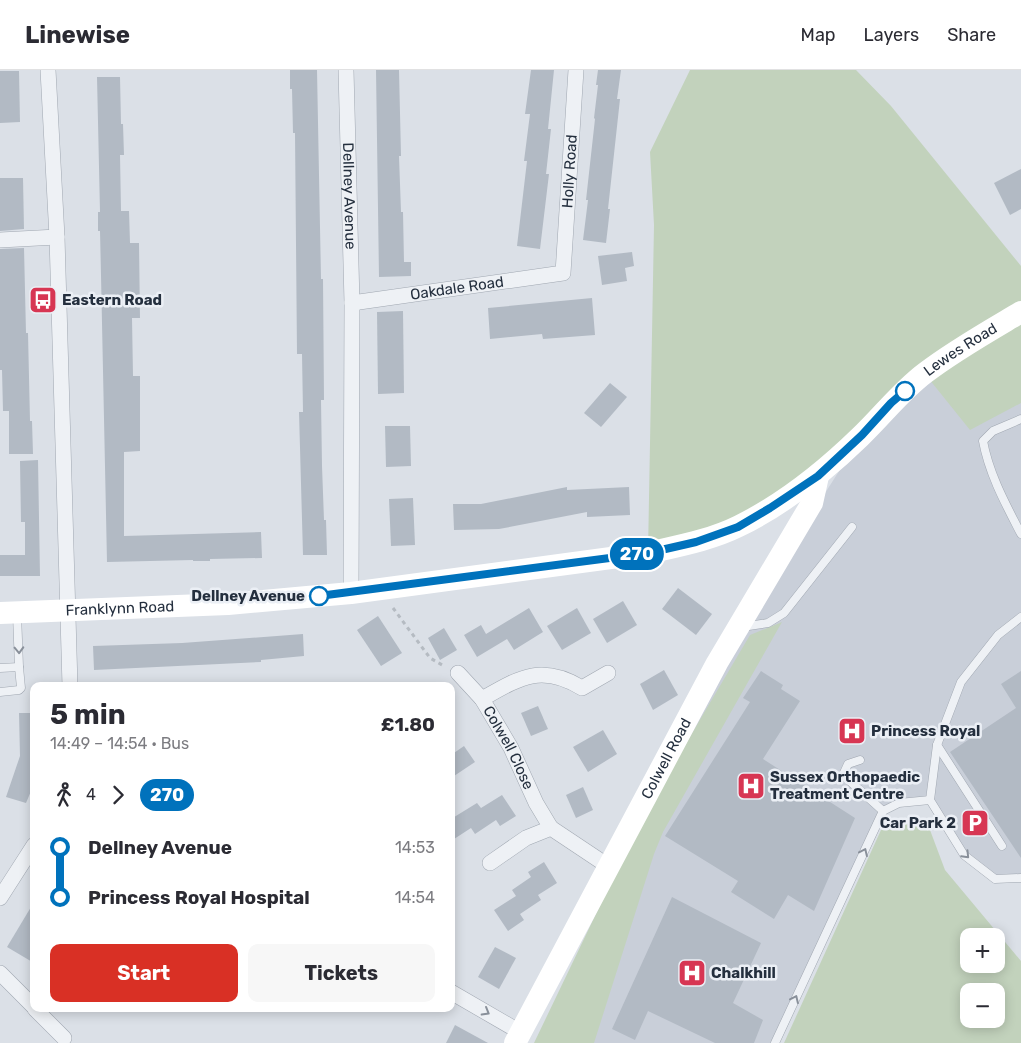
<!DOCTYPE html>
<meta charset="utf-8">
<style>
body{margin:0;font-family:Rubik,sans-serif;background:#f7f7f7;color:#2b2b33;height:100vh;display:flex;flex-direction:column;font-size:19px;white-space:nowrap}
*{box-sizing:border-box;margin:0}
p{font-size:16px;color:#7c7c81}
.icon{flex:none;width:28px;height:28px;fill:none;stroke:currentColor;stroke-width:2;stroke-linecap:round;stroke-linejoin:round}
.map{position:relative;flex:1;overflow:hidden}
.side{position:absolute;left:30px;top:612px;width:425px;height:330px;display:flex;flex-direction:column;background:#fff;border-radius:10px;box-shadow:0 2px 12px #0003}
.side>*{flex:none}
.badge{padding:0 10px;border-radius:16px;font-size:18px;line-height:32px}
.fabs{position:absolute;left:960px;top:858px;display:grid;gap:10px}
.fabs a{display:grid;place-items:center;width:45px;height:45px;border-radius:10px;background:#fff;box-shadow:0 2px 12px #0003;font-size:25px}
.map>.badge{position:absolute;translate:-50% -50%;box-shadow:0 0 0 2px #fff}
.legs{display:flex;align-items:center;gap:8px;height:55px;padding:0 20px;font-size:16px}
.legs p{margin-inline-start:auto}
.overview{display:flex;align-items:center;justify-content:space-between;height:85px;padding:0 20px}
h1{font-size:28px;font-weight:700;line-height:38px}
.cta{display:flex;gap:10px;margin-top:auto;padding:10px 20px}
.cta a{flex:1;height:58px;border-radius:10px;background:#d93025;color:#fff;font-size:20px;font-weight:700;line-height:58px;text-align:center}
.cta a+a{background:#f7f7f7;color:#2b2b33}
ul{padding:0 20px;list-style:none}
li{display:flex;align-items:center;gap:18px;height:50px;font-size:19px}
li i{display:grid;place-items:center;width:8px;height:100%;margin:0 6px;background:currentColor}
li i::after{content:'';width:12px;height:12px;margin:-6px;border:4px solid;border-radius:50%;background:#fff}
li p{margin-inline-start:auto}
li:first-child i{background:linear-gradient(#0000 50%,currentColor 0)}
li:last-child i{background:linear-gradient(currentColor 50%,#0000 0)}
header{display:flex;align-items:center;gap:30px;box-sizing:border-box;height:70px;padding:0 25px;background:#fff;border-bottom:1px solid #e1e1e2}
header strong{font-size:24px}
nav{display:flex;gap:28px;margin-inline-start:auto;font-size:18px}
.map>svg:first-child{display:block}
.built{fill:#c9cfd9}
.green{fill:#c2d2bc;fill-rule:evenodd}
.building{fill:#b2bac4}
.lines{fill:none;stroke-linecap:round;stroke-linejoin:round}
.lane-casing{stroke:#a0a7b1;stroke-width:9}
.street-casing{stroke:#a0a7b1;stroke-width:16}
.path{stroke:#b5bbc2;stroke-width:3;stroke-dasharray:4 4;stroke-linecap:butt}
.lane{stroke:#eef1f5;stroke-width:8}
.street{stroke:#eef1f5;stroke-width:15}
.secondary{stroke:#fff;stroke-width:22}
.oneway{stroke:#89909a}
.line-1-casing{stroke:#fff;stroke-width:11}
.line-1{stroke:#0072bc;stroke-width:8}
.stop-1-dot{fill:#fff;stroke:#0072bc;stroke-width:2.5}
.labels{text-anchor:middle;stroke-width:5;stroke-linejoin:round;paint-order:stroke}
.street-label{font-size:15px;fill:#242f3e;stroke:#ebeff5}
.poi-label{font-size:15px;font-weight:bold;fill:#242f3e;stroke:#ebeff5;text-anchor:start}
.stop-label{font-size:15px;font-weight:bold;fill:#242f3e;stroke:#ebeff5;text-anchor:end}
</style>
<header>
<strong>Linewise</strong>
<nav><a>Map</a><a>Layers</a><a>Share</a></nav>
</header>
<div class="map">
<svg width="1021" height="973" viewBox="0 0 1021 973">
<rect width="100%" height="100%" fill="#dbe0e7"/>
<polygon class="built" points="1021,242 1021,808 995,809 964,785 930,730 899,733 883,741 775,973 549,973 717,593 862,365"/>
<g class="green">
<polygon points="690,0 856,0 891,36 1021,196 1021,333 970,360 925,304 738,457 648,483 654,155 650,82"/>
<polygon points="782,552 663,762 654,784 594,973 534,973 642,748 750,565"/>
<path d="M886 749 927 752 945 800 1021 891V973H784ZM996 866V894H969V866ZM996 921V949H969V921Z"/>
</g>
<g class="building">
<polygon points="290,0 317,0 321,209 323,209 324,330 321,330 322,396 324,450 326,450 327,485 303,485 299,342 303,342 302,284 297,284 295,63 293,63 292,19 290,19"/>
<polygon points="376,0 399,0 401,86 399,86 401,142 403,142 404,192 411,192 411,206 379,207"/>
<polygon points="531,0 554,0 548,59 551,59 546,104 549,104 540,179 517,176 527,91 524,91 530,44 525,44"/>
<polygon points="598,0 621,0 617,29 620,29 608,139 610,139 606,173 583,170 588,130 586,130 595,49 594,48 598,15 596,15"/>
<polygon points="0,1 19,1 20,52 0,53"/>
<polygon points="97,7 120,7 121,54 123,54 124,85 120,85 121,141 129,141 130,173 139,173 140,248 132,248 133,306 140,306 140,381 124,382 124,466 261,462 262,488 210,489 210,491 193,491 193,490 107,492 101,205 100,161 98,161 98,142 100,142"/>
<polygon points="1021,99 1021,139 1010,145 994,113"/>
<polygon points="0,108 23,108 24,159 0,161"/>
<polygon points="24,178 26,263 28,263 30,351 32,351 33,384 9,384 9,341 3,341 2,300 0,300 0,179"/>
<polygon points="632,182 634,196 625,198 627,211 602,215 598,186"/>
<polygon points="592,228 595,265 543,269 542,264 490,269 488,238"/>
<polygon points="403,241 404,323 378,324 377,242"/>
<polygon points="610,313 627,327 601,357 584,343"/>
<polygon points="385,356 410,356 411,396 386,397"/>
<polygon points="38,390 40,506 0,506 0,485 25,485 25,452 21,452 20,391"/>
<polygon points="567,417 567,420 629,417 630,445 587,447 587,442 499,459 454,460 453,434 481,434"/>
<polygon points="413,428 415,475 391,476 389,429"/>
<polygon points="678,518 712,544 696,565 662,539"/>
<polygon points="623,531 637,555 607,573 593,549"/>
<polygon points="529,538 543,562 514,580 507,569 477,587 464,565 481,555 486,564"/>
<polygon points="577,538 591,563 562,580 547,556"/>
<polygon points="378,546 402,583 381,596 357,560"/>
<polygon points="444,558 457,580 440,590 428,568"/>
<polygon points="303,564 304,586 261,590 261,592 94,600 93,576 182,573"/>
<polygon points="664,600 678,625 653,640 640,614"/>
<polygon points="761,601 783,615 781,619 800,631 763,689 855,748 814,841 788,825 774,849 731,822 738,811 665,766 750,632 743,628"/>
<polygon points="1021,601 1021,788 950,682 1016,638 1001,614"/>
<polygon points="538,636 548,659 531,666 521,643"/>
<polygon points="19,643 34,643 34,714 26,733 6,727 20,686"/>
<polygon points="603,660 617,684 588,702 573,677"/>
<polygon points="464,676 475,692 451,708 451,685"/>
<polygon points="583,717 593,740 576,748 566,725"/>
<polygon points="502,725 516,746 500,756 496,750 475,764 471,758 451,771 451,749 477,733 481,738"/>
<polygon points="544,792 557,813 538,825 541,830 520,844 524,850 508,861 494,840 516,826 512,820 531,807 528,802"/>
<polygon points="672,827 761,873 733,933 763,950 754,973 715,973 648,941 635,970 612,959"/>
<polygon points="34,832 34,893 7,877"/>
<polygon points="495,877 516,888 499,919 478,907"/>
<polygon points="455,955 488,973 446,973"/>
</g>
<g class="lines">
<defs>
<g id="lane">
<path d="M1021 349 993 361 983 371C989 404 1006 435 1021 464"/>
<polyline points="1021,547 998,565 961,612 937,675 930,730 964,785 995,809 1021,808"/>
<polyline points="742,557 768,553 784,543 852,457"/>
<polyline points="0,598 19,597 17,544"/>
<polyline points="0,622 19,620 21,618 19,597"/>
<polyline points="937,675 1002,776"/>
<polyline points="860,690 848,694 843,705 883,741"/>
<polyline points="775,973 883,741 899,733 930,730"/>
</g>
<g id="street">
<polyline points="48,0 57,167 70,616"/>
<path id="s1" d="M346 0 352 233 351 523"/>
<polyline points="0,170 57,167"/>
<path id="s2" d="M352 233 563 203 576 0"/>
<path id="s3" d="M458 603 482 629 511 678 536 733 551 758"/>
<path d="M482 629C519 608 541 593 582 618L608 603"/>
<polyline points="490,793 526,768 551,758 608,796"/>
<polyline points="0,828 34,775"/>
<polyline points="0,903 34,937"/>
<polyline points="451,922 520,962"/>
<polyline points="35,939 64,968"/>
</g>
</defs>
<use href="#lane" class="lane-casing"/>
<use href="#street" class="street-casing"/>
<polyline class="path" points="393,538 430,588 444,596"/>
<use href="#lane" class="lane"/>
<use href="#street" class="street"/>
<g class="secondary">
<path id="s4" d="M0 543 228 534 351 523 648 483C678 476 711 470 739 456 784 434 825 401 860 367 883 345 900 322 925 303 955 280 989 261 1021 242"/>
<path id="s5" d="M515 973 717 593 812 433 818 406"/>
</g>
</g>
<defs><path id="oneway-chevron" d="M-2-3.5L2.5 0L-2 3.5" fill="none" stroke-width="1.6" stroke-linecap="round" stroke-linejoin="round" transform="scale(1.25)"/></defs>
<g class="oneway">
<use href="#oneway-chevron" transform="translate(19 580) rotate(88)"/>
<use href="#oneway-chevron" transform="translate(864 782) rotate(-65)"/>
<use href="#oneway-chevron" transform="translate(966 785) rotate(46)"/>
<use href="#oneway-chevron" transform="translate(795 929) rotate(-65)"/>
<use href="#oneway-chevron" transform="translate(486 942) rotate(30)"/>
</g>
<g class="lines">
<defs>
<polyline id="line-1" points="319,526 648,483 696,472 738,457 770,438 818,406 862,365 891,333 905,321"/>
</defs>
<use href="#line-1" class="line-1-casing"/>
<use href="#line-1" class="line-1"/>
</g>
<defs>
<symbol id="bus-square" viewBox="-11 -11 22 22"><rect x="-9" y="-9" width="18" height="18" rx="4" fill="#d73653" stroke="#ebeff5"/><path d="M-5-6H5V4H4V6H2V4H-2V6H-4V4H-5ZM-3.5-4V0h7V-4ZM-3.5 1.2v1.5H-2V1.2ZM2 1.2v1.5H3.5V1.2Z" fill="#fff"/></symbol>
<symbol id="hospital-square" viewBox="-11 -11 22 22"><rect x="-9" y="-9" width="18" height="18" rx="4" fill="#d73653" stroke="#ebeff5"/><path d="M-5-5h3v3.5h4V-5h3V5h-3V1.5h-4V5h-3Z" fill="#fff"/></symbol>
<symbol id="parking-square" viewBox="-11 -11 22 22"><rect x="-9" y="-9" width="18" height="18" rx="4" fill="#d73653" stroke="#ebeff5"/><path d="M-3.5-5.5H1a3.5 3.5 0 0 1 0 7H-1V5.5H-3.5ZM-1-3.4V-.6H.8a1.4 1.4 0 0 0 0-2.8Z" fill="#fff"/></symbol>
</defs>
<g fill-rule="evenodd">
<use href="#bus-square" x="27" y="214" width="32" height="32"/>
<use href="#hospital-square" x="836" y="645" width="32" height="32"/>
<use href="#hospital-square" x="735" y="700" width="32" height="32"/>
<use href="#parking-square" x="959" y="737" width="32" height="32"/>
<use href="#hospital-square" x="676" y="887" width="32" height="32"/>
</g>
<g class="stop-1-dot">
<circle cx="905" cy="321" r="9"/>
<circle cx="319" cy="526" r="9"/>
</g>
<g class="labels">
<g class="street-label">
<text dy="5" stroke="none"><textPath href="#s2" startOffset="315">Holly Road</textPath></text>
<text dy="5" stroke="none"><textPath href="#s1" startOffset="126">Dellney Avenue</textPath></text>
<text dy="5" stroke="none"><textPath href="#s2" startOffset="106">Oakdale Road</textPath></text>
<text dy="5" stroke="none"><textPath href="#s4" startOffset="1031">Lewes Road</textPath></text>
<text dy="5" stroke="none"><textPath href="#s4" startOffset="120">Franklynn Road</textPath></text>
<text dy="5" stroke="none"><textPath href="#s3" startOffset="91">Colwell Close</textPath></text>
<text dy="5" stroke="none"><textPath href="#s5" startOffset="322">Colwell Road</textPath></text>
</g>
<g class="poi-label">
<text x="62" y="235">Eastern Road</text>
<text x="871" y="666">Princess Royal</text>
<text x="770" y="712">Sussex Orthopaedic<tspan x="770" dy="17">Treatment Centre</tspan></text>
<text x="956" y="758" text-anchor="end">Car Park 2</text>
<text x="711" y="908">Chalkhill</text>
</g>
<g class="stop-label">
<text x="305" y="531">Dellney Avenue</text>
</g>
</g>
</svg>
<div class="fabs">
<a>+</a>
<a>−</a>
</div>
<b class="badge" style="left:637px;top:484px;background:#0072bc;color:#fff">270</b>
<section class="side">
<div class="overview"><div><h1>5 min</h1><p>14:49 – 14:54 · Bus</p></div><b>£1.80</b></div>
<div class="legs"><svg class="icon" aria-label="walk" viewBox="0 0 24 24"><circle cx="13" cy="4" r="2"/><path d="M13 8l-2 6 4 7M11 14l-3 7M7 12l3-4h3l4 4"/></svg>4<svg class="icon" aria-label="forward" viewBox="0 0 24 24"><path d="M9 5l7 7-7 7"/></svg><b class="badge" style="background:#0072bc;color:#fff">270</b></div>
<ul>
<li><i style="color:#0072bc"></i><b>Dellney Avenue</b><p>14:53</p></li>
<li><i style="color:#0072bc"></i><b>Princess Royal Hospital</b><p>14:54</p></li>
</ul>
<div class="cta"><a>Start</a><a>Tickets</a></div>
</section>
</div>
